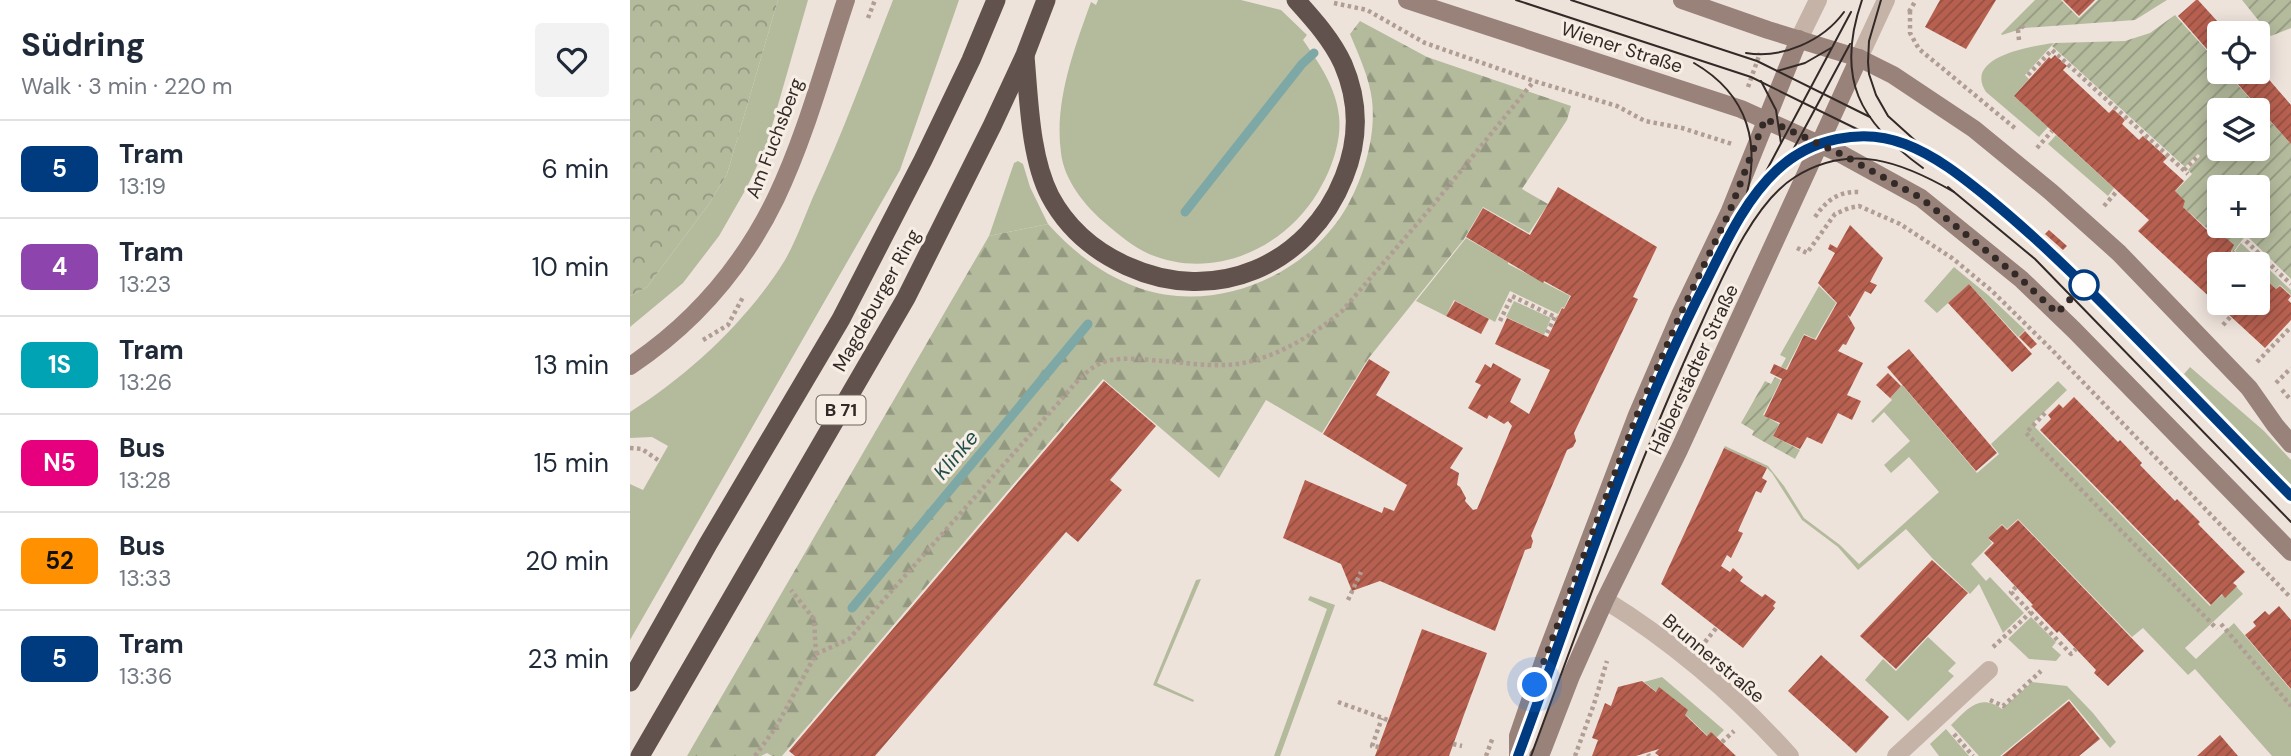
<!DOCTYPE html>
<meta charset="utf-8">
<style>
body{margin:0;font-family:"DM Sans",sans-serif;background:#f2f2f3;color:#1f2937;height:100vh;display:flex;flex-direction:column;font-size:26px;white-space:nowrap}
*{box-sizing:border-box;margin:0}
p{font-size:23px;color:#747a83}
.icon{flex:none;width:38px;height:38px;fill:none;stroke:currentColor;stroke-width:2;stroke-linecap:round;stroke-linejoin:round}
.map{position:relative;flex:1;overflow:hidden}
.side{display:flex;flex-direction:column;background:#fff;width:630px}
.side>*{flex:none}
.badge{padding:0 14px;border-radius:10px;font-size:24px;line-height:46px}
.tools{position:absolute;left:1577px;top:21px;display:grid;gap:14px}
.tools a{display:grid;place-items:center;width:63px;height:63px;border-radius:7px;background:#fff;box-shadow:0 4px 18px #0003;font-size:35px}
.you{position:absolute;width:35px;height:35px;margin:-18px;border:5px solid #fff;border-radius:50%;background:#1a73e8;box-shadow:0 0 0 10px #1a73e833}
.map>.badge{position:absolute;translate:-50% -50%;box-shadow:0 0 0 4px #fff}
.round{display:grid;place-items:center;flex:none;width:74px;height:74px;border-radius:7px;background:#f2f2f3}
.summary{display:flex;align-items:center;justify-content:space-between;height:119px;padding:0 21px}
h1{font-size:33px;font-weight:700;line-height:52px}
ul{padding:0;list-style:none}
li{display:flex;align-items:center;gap:21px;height:98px;padding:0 21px;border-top:2px solid #e0e1e3}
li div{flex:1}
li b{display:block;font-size:26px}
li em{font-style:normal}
li .badge{min-width:77px;font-weight:700;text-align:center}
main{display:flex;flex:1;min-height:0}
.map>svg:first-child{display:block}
.grass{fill:#b4bb9d}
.forest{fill:url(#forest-firs)}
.park{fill:url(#park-crowns)}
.garden{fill:url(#garden-furrows);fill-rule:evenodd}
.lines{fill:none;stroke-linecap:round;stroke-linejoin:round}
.stream{stroke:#7da8a6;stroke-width:9}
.building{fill:url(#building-hatch)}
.path{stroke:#b09d93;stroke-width:4.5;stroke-dasharray:3.5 3.5;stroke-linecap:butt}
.minor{stroke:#c5b3a8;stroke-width:18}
.tertiary{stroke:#c5b3a8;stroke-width:18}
.secondary{stroke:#98827a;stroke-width:18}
.trunk{stroke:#62524d;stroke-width:19}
.tram{stroke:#332a27;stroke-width:2}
.line-casing{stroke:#fff;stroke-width:16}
.line{stroke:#003b80;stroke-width:10}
.walk{stroke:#332a27;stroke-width:7;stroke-dasharray:0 12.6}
.stop-dot{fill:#fff;stroke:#003b80;stroke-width:3.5}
.labels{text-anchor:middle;stroke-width:6;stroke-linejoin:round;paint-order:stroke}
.shield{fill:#f7eee6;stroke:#6e6560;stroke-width:2}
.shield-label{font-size:18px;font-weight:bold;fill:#332a27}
.street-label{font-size:19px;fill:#332a27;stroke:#f7eee6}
.water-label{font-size:21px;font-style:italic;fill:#224f4e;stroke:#f7eee6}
</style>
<main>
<section class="side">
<div class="summary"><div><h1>Südring</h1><p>Walk · 3 min · 220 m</p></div><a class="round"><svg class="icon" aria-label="heart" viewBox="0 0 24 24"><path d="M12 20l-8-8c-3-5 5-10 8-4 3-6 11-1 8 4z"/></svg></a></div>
<ul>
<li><span class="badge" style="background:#003b80;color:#fff">5</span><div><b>Tram</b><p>13:19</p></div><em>6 min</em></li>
<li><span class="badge" style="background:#8e44ad;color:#fff">4</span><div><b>Tram</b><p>13:23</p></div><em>10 min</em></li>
<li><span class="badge" style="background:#00a3b4;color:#fff">1S</span><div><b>Tram</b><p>13:26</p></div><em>13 min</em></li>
<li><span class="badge" style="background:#e6007e;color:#fff">N5</span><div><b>Bus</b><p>13:28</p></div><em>15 min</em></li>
<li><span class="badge" style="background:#ff9000;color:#111">52</span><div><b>Bus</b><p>13:33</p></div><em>20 min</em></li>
<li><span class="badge" style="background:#003b80;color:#fff">5</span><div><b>Tram</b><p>13:36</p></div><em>23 min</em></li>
</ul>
</section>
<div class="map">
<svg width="1661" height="756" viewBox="0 0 1661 756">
<defs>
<pattern id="forest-firs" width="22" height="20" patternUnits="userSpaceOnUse" patternTransform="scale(1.75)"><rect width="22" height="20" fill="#b4bb9d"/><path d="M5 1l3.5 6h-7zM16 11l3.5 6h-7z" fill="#939880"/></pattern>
<pattern id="park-crowns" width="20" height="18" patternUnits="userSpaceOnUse" patternTransform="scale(1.75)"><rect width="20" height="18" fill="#b4bb9d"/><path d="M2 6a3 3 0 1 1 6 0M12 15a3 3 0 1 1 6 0" fill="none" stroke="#939880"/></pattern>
<pattern id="garden-furrows" width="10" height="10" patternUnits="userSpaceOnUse" patternTransform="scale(1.75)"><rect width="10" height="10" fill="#b4bb9d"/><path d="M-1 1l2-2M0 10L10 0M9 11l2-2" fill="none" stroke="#939880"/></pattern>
<pattern id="building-hatch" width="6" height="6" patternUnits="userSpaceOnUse" patternTransform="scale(1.75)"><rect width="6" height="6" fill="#b76050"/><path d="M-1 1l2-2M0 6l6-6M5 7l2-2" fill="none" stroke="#954f42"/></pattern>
</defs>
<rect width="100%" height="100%" fill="#eee3db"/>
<g class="grass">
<polygon points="148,0 178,0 136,147 116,189 89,236 53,283 0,327 0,296 17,287 79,204 97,174"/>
<path d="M263 0H329L270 170 0 640V484L13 490 38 446 22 437 0 438V412C59 375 118 320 155 260 166 241 174 218 183 197 213 133 237 66 263 0Z"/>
<path d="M468 0H611L651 10 677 35 673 40C689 63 706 87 709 116 712 141 701 171 688 192 654 249 583 281 519 254 503 247 488 234 475 223 455 206 434 180 431 153 424 102 444 49 461 2L466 5Z"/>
<path d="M1424 43 1395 75 1399 79 1384 96 1418 127 1409 137 1356 92C1333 57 1401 46 1424 43Z"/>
<polygon points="1426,135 1484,188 1478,196 1418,144"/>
<polygon points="388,161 393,164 400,187 418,224 359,236 384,163"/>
<polygon points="836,238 878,262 878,264 940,296 934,308 932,307 928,314 880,291 865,322 824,300 816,316 786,301"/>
<polygon points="1611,243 1661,290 1661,295 1650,285 1646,289 1628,272 1630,266 1618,255 1614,259 1605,251"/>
<polygon points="1324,267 1358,295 1395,330 1388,337 1339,284 1307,313 1294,301"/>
<polygon points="1189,286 1206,303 1185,339 1174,334 1156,369 1151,367 1156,358 1150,355"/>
<polygon points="884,301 921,318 914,335 876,317"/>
<polygon points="1560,367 1634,431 1661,460 1661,486 1554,374"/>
<polygon points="1428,381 1437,390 1402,424 1580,606 1604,584 1613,594 1555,648 1566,659 1604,623 1661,690 1661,756 1642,756 1565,669 1558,675 1513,628 1502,637 1388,519 1377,529 1372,524 1358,538 1362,543 1341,564 1356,581 1360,577 1394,613 1373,633 1349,584 1340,594 1303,559 1276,529 1228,570 1208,547 1172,520 1142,473 1137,468 1094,448 1095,446 1138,466 1154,486 1174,518 1210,545 1229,564 1309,492 1279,457 1261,473 1254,465 1280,441 1254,412 1243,423 1241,421 1262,400 1260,398 1272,385 1347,473 1369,454 1361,444"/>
<polygon points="571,579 527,683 564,700 563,702 523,685 566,580"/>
<polygon points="680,596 705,605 650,756 644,756 697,609 678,600"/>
<polygon points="1401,617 1426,642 1422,647 1431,655 1426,661 1399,659 1378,639"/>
<polygon points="1298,637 1326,663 1318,671 1324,676 1278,721 1235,680 1253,659 1266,671"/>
<polygon points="1032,677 1094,730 1083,741 1058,717 1014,682"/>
<path d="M1402 682 1437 686 1463 713 1486 742 1480 748 1439 699 1370 756H1349L1321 725C1338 709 1349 693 1372 709Z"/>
<polygon points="1316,729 1339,756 1309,756 1300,744"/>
</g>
<path class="forest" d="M730 21 797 57 941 106 937 120 892 189 918 204 899 233 853 207 834 239 738 359 692 433 636 400 589 478 473 379 152 756H142L137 753 131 756H57L359 236 418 224C443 252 473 275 509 288 587 315 680 275 719 203 735 173 746 134 742 100 739 77 729 56 720 34Z"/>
<polygon class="park" points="0,0 148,0 97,174 79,204 17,287 0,296"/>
<g class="garden">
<polygon points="1405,0 1431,0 1449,18 1468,0 1537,0 1505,20 1394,28 1372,35 1371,34"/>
<polygon points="1612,0 1661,0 1661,28 1641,36"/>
<path d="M1545 15 1589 64V72H1596L1661 144V279L1617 236 1624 226H1628L1630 217 1628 220V187H1589V226H1623L1603 252 1541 196 1562 174 1558 170 1570 156 1568 154 1555 167 1422 46 1425 43 1495 41 1520 33ZM1589 110H1628V149H1589Z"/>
<polygon points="1145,377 1151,380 1133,415 1149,424 1143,436 1170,450 1165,459 1122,435 1124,431 1111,423 1135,381 1141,384"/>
</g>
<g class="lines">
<g class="stream">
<polyline points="555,212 672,64 684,53"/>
<polyline points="222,608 458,324"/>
</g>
</g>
<g class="building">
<polygon points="1310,0 1366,0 1336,49 1295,27"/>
<polygon points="1433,0 1465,0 1449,16"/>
<polygon points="1566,0 1568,0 1598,33 1589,33 1589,63 1548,16"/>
<polygon points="934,27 957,34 956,40 933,33"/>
<polygon points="1425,55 1437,66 1433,70 1479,113 1483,109 1495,120 1492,124 1509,140 1513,136 1537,158 1533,162 1554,181 1545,191 1555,201 1553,207 1577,230 1583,226 1591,234 1592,238 1595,237 1604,245 1601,251 1602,253 1604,251 1614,260 1618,256 1627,264 1589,264 1589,303 1628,303 1628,272 1646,289 1650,286 1661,296 1658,300 1661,303 1661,320 1635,348 1508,231 1519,220 1384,96 1419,57 1421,59"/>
<polygon points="1628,67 1661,105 1661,144 1597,72 1628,72"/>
<polygon points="928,187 1027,247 1003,297 1008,299 944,433 946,441 943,447 937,450 901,536 903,541 901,548 895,550 865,631 750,581 722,591 711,564 653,538 675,480 752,513 754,507 764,511 777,485 693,434 739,359 760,372 746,395 833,448 820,468 829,473 827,485 830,487 836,498 835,501 843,510 847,509 882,426 878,421 874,424 859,415 857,419 838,408 851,385 845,382 855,364 861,368 863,363 891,379 880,402 899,414 920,370 865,344 877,318 918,337 932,308 934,309 941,296 914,281 913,283 836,237 853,208 900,235"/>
<polygon points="1220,225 1253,258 1240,282 1247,285 1241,294 1235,291 1220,317 1217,314 1225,328 1216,345 1213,344 1208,351 1233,363 1217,395 1231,401 1222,420 1208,413 1192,444 1177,437 1170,449 1143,436 1150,423 1134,416 1152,379 1140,373 1144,364 1157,370 1174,335 1186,340 1207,303 1188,283 1205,253 1198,249 1200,244 1207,248"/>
<polygon points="1419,230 1437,246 1433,250 1415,234"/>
<polygon points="1339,284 1402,354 1382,372 1318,303"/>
<polygon points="825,301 859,319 851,334 816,316"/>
<polygon points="1395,331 1407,344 1401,349 1389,337"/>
<polygon points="1279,349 1367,453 1346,471 1257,367"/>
<polygon points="1258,373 1271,386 1260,398 1246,385"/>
<polygon points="474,381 526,426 480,480 492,490 448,542 436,532 245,756 165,756 159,751"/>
<polygon points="1444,397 1488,442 1490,440 1512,463 1510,465 1545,501 1547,499 1570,522 1568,524 1615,572 1603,583 1607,586 1595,598 1592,594 1581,605 1410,430 1421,419 1418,415 1429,404 1433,408"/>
<polygon points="1094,448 1137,468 1132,478 1137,481 1131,493 1126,491 1108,531 1113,533 1101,558 1097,555 1091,566 1100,572 1103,568 1113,577 1110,581 1132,597 1135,594 1146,602 1143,606 1145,608 1113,648 1031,584"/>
<polygon points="1388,520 1514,651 1478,686 1464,673 1466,670 1429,631 1427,633 1401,606 1403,605 1354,553 1364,543 1358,538 1372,525 1377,530"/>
<polygon points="1302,560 1338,593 1266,669 1230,636"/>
<polygon points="1649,606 1661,620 1661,689 1615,635 1626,626 1623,622 1635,611 1639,615"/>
<polygon points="792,629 857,653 835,712 819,756 745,756"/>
<polygon points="1191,655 1259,717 1226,753 1158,691"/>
<polygon points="1012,681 1026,692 1029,687 1058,710 1055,715 1077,736 1081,732 1106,756 1029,756 1025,753 1029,749 1006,756 962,756 968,740 962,738 975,703 981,706 988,687"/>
<polygon points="1439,701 1470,739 1449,756 1372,756"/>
<polygon points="1590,735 1608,756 1567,756"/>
</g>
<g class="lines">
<g class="path">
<polyline points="704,3 737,10 795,43 904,81 987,106 1015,121 1052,128 1102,144"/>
<polyline points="1280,11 1280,33 1289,49 1386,129"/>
<polyline points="1279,12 1286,0"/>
<polyline points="238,18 245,0"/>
<polyline points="1389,40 1388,30 1396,24"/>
<polyline points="1398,75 1422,50 1558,174"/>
<polyline points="1118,87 1130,53"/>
<polyline points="1407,148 1422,131"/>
<polyline points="1554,170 1568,156"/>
<polyline points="1474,206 1487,191"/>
<path d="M1185 217C1196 201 1208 191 1229 192"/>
<polyline points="1616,241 1647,271"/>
<polyline points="1167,248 1177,253 1205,214 1219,208 1229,206 1270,224 1322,258 1362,291 1423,351 1661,598"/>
<polyline points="1650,274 1661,284"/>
<polyline points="870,321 882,296 927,318"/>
<polyline points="1593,325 1601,316"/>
<polyline points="917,333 925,317"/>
<polyline points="73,340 98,325 113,297"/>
<polyline points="1627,362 1661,327"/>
<polyline points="1646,383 1661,368"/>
<polyline points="1652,390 1661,400"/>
<polyline points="1415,413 1396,433 1587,629"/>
<polyline points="0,448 12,449 28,460"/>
<polyline points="1386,587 1381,592 1441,654 1446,649"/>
<polyline points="718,600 731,572"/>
<polyline points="1591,624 1661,706"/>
<polyline points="1075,642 1087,627"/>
<polyline points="1363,647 1401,612"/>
<path d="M186 654 219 639 423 409C437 394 451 373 469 364 487 355 514 360 533 361 559 363 587 368 613 363 649 356 685 334 712 311L799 210 904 81"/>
<polyline points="1360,700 1373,706 1411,671"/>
<polyline points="708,702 758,720"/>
<polyline points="1324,734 1343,756"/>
<polyline points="1092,742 1104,731"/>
<polyline points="823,744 832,746"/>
<polyline points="749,747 742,746 752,718"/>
<polyline points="1018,754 1019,756"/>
<polyline points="125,756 146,727 186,654 184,619 161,590"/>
<polyline points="856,756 863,737"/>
<polyline points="945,756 964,704 977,661"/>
</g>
<g class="minor">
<path d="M975 600C1043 642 1106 696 1160 756"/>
<polyline points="1266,756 1359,670"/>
</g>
<g class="tertiary">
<polyline points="1169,39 1188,0"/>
<polyline points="1229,58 1256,0"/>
</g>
<g class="secondary">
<polyline points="777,0 1111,109 1211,154 1291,198 1391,279 1444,330 1661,552"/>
<polyline points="1052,0 1138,30 1229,58 1263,75 1344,129 1421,192 1489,253 1619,388 1645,425 1661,444"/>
<path d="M0 366C63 324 113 266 146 198 176 135 194 66 216 0"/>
<polyline points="888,756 888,736 914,660 1007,415 1050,315 1099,213 1169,39"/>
<polyline points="908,756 912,751 941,676 975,600 1049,450 1229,58"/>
</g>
<g class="trunk">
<path d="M395 56C399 100 400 157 420 196 437 228 464 251 497 266 584 306 679 266 714 177 729 140 729 101 713 64 702 40 684 20 666 0"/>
<polyline points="0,682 78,544 211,319 293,160 341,60 366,0"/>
<polyline points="10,756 276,298 362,126 395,55 416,0"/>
</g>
<g class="tram">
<polyline points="886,0 1121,77 1237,134"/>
<polyline points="941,0 1127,61 1240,117"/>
<path d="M1232 0C1205 78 1229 122 1293 168"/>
<polyline points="1251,0 1239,41 1238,62 1239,74 1246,95 1258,116 1289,144 1330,175 1416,247 1661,496"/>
<path d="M1116 53C1152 59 1193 41 1214 12"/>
<path d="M1064 63C1119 95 1132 145 1114 204"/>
<polyline points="1147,71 1175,63 1201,48"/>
<polyline points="1131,81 1146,110 1151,143"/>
<polyline points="1157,161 1220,44"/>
<polyline points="1132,179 1221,12"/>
<polyline points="1318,187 1405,259 1661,522"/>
<path d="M888 756C948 593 1002 424 1082 269 1102 231 1122 187 1157 161 1210 122 1263 133 1315 164"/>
<path d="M901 756C955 610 1007 464 1072 322 1092 278 1123 203 1165 177 1221 142 1272 162 1324 192"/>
</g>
</g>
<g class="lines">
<defs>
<path id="line" d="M888 756C947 598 999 430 1077 280 1096 242 1115 200 1147 170 1180 139 1232 127 1275 144 1306 156 1331 176 1357 197 1395 228 1429 260 1463 294 1530 361 1595 429 1661 496"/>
</defs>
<use href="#line" class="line-casing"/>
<use href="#line" class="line"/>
<polyline class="walk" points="905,685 1007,415 1050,315 1099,213 1135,119 1211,154 1291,198 1391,279 1427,313 1454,285"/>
</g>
<circle class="stop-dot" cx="1454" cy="285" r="14"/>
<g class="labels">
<rect class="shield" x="186.5" y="395.5" width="49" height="29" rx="5"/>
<g class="shield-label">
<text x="211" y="416">B 71</text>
</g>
<g class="street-label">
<text transform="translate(992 47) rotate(18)" y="7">Wiener Straße</text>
<text transform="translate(144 138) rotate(-69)" y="7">Am Fuchsberg</text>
<text transform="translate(246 300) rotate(-61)" y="7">Magdeburger Ring</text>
<text transform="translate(1063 369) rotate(-65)" y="7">Halberstädter Straße</text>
<text transform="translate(1084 658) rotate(40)" y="7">Brunnerstraße</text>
</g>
<g class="water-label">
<text transform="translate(326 455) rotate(-50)" y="7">Klinke</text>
</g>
</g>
</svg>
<div class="tools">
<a><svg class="icon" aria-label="locate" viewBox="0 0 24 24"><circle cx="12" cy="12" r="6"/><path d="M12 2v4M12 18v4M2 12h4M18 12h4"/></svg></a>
<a><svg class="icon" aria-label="layers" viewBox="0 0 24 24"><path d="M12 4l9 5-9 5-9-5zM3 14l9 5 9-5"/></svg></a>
<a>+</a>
<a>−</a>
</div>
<div class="you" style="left:905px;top:685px"></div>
</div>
</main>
